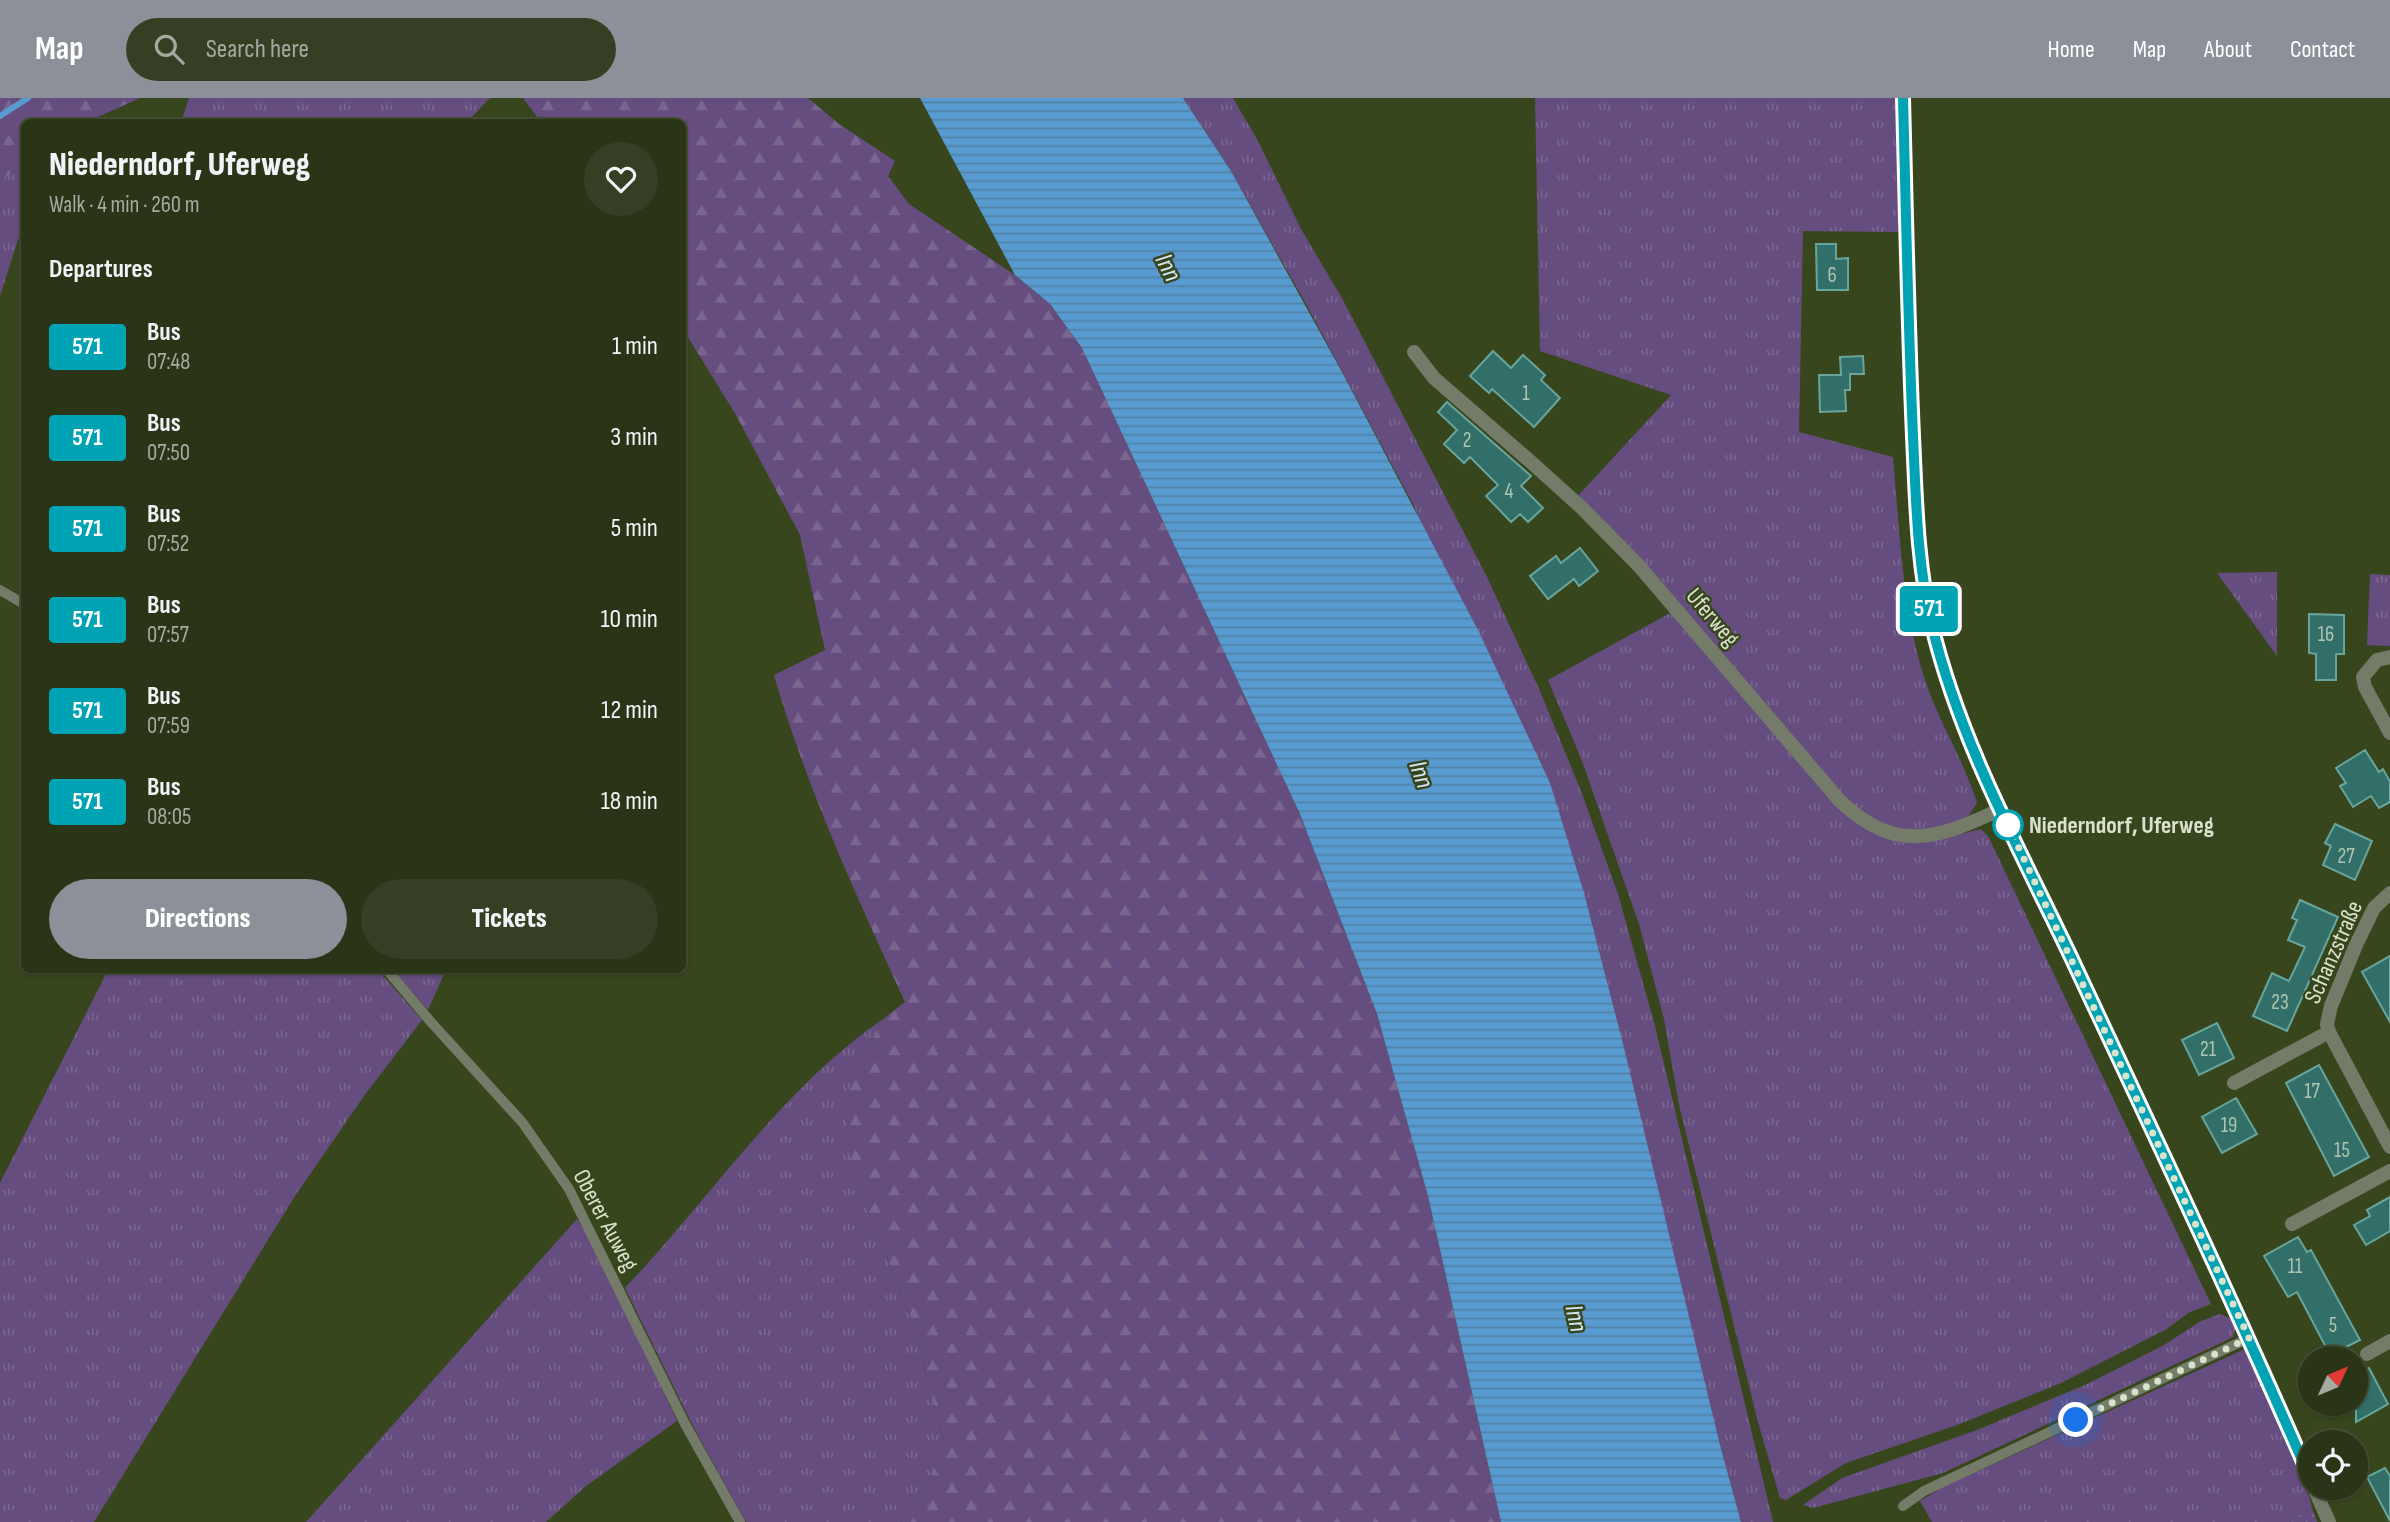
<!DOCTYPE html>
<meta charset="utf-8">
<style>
body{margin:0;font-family:"Sofia Sans Condensed",sans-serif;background:#363f23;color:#f1f3f6;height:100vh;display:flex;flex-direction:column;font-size:26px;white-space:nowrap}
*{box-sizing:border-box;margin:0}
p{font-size:23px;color:#a5aaa1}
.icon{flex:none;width:38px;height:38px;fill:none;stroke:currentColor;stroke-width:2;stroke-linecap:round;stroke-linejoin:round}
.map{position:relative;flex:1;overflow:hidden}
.sheet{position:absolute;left:21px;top:21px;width:665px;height:854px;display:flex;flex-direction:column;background:#2a3416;border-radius:10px;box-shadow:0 2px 5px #0004,0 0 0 2px #464f35}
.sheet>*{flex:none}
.badge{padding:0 14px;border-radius:5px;font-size:24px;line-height:46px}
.needle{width:46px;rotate:46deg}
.tools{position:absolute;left:2298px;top:1248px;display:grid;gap:14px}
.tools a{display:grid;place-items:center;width:70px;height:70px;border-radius:50%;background:#2a3416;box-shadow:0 2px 5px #0004,0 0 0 2px #464f35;font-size:35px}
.you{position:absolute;width:35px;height:35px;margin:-18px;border:5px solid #fff;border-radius:50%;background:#1a73e8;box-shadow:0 0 0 10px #1a73e833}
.map>.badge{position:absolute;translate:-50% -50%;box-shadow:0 0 0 4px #fff}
h2{padding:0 28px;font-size:26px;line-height:63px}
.round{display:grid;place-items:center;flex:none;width:74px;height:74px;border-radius:37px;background:#363f23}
.headline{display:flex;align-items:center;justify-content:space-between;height:119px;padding:0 28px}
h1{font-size:33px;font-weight:800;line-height:52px}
.primary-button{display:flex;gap:14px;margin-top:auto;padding:14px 28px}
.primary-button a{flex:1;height:80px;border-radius:42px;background:#8c9099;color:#fff;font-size:28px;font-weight:800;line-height:80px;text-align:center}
.primary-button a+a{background:#363f23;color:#f1f3f6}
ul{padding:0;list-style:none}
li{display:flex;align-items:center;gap:21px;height:91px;padding:0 28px}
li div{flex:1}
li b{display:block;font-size:26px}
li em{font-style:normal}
li .badge{min-width:77px;font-weight:700;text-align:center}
header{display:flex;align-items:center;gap:42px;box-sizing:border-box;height:98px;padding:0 35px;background:#8c9099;color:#fff}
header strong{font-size:33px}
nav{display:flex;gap:38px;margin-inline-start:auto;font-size:24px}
.search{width:490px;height:63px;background:#363f23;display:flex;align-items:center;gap:18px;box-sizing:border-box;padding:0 24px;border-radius:38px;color:#a5aaa1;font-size:26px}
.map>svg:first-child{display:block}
.grass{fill:url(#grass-tufts)}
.forest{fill:url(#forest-firs)}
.park{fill:url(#park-dots)}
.water{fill:url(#water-rules)}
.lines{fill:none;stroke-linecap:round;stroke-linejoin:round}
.stream{stroke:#589bd1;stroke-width:6}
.building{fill:#326f68;stroke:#68a59c;stroke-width:2}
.lane{stroke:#747b69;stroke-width:10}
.street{stroke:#747b69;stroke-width:14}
.line-casing{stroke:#fff;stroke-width:16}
.line{stroke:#00a3b4;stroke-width:10}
.walk{stroke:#d9e2cb;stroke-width:7;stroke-dasharray:0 12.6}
.stop-dot{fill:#fff;stroke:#00a3b4;stroke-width:3.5}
.labels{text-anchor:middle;stroke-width:5;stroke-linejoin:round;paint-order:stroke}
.number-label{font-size:21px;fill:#afc5b2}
.street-label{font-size:24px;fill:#d9e2cb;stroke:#38461e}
.stop-label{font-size:24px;font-weight:bold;fill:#d9e2cb;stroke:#38461e;text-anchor:start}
.water-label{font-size:26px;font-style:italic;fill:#d5e6f5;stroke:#38461e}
</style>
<header>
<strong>Map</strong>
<div class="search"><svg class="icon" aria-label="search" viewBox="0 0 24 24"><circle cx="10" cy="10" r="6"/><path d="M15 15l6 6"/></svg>Search here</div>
<nav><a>Home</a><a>Map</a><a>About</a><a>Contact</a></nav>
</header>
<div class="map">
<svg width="2390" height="1424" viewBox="0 0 2390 1424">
<defs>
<pattern id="grass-tufts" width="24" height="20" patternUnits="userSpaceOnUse" patternTransform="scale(1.75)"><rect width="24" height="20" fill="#654d7f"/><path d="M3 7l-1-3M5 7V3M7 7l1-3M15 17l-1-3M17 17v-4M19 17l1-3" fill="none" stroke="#7a6690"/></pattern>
<pattern id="forest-firs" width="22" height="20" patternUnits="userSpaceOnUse" patternTransform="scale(1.75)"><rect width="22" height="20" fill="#654d7f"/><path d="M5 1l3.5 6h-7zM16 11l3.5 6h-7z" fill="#7a6690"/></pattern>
<pattern id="park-dots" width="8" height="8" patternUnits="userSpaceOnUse" patternTransform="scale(1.75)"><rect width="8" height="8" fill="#654d7f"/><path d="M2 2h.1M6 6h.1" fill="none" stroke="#7a6690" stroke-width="1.8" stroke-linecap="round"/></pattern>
<pattern id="water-rules" width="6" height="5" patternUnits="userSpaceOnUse" patternTransform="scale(1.75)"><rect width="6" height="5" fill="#589bd1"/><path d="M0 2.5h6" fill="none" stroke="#5181a5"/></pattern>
</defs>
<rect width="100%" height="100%" fill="#38461e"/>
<g class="grass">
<polygon points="189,0 490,0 467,24 181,24"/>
<polygon points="1183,0 1233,0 1258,43 1301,131 1343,202 1487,479 1540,593 1581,693 1618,796 1655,928 1773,1424 1741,1424 1719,1343 1415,410 1306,206 1231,73"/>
<path d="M1535 0H1895L1900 134 1803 133 1799 334 1893 359C1899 428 1902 499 1920 566 1933 615 1962 657 1977 705L1967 720 1947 728 1915 734 1886 729 1846 702 1577 399 1671 297 1540 253Z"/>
<polygon points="24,65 24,123 0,198 0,84"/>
<polygon points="2277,474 2277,558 2217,475"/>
<polygon points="2370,476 2390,477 2390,548 2367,547"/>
<polygon points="1672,514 1833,702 1900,743 1924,745 1981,731 1988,738 2211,1206 2190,1214 2165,1232 2061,1285 1957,1327 1846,1365 1786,1402 1780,1400 1758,1324 1679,1007 1664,921 1639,826 1581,660 1548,582"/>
<polygon points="108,872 378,872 422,922 364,998 295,1098 94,1424 0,1424 0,1085"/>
<polygon points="393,872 446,872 428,912"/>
<path d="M883 921 858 966 852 1074 912 1222 945 1348 930 1378 901 1424H746L695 1332 625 1190C711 1100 780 992 883 921Z"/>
<polygon points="577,1121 596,1151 677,1323 586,1388 546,1424 306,1424"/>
<polygon points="2220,1216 2232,1221 2236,1228 2233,1239 2225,1243 1943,1375 1813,1410 1803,1407 1842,1380 1977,1332 2085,1287 2164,1247 2201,1223"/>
<polygon points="2245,1251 2309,1398 2312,1410 2289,1424 1932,1424 1920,1403 1943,1389"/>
</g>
<g class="forest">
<polygon points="0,0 140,0 87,24 24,24 24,65 0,84"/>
<path d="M523 0H808L839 26 895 63 888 78 909 106 1015 177 1050 206 1082 250 1300 716 1377 916 1428 1098 1501 1424H901L930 1378 945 1348 912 1222 852 1074 847 1039V995L858 966 883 921 905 904C856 797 807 691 774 577L825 552 800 437 736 317 683 231 682 24H541Z"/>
</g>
<polygon class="park" points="2312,1410 2317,1424 2289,1424 2290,1423"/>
<polygon class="water" points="920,0 1183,0 1231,73 1342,274 1479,534 1550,685 1584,795 1623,946 1719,1343 1741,1424 1501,1424 1428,1098 1377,916 1300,716 1082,250 1050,206 1015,177"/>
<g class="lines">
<polyline class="stream" points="0,18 28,0"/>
</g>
<g class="building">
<polygon points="1816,146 1836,146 1836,161 1848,160 1848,192 1817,192"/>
<polygon points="1493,253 1511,270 1523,257 1545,277 1541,282 1560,300 1534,329 1492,291 1489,295 1470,278"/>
<polygon points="1863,258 1864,276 1850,276 1850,292 1845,292 1846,313 1820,314 1819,277 1841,277 1840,259"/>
<polygon points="1447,304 1531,378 1521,388 1543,410 1528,424 1520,416 1511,424 1486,398 1498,387 1470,359 1464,365 1444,346 1457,332 1438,314"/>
<polygon points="1580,450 1598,473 1579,488 1574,481 1548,501 1530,478 1556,458 1561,465"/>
<polygon points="2309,516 2344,517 2344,556 2336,556 2336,582 2316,582 2316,556 2309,555"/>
<polygon points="2365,652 2379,674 2383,671 2390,684 2390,704 2379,710 2371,698 2353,709 2340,688 2346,685 2336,670"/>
<polygon points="2335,726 2372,743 2355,782 2323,767 2331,748 2325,745"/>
<polygon points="2300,802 2338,819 2287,933 2253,918 2272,875 2289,883 2305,849 2288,842 2297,822 2292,820"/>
<polygon points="2390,858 2390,924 2362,874"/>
<polygon points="2217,925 2234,960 2199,977 2182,942"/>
<polygon points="2319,967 2369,1059 2334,1078 2286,985"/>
<polygon points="2236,1000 2257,1036 2222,1055 2202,1019"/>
<polygon points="2390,1099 2390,1133 2366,1147 2354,1127 2370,1118 2367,1112"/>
<polygon points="2298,1139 2307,1154 2311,1152 2360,1242 2330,1257 2297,1194 2288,1199 2264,1158"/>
<polygon points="2369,1270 2388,1306 2356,1324 2356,1278"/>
<polygon points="2385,1370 2390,1378 2390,1423 2367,1379"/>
</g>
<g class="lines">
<g class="lane">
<polyline points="0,492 24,506"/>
<polyline points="387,872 430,923 522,1024 569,1091 685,1326 740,1424"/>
<polyline points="1903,1408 1924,1393 2249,1240"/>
</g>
<g class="street">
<path d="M1903 0C1906 115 1907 230 1914 345 1917 406 1918 468 1932 528 1960 643 2023 758 2074 866 2154 1037 2235 1207 2310 1380"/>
<path d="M1414 254 1434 280 1531 364 1583 411 1639 468 1840 703C1896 756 1938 741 2001 711"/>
<polyline points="2390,559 2377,562 2363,579 2365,589 2390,635"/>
<polyline points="2329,934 2390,1049"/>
<polyline points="2234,985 2329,934 2327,926 2331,908 2356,847 2374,810 2390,795"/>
<polyline points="2292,1126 2390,1073"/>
<polyline points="2367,1256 2390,1243"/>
<polyline points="2314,1390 2329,1424"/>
</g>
</g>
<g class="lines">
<defs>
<path id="line" d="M1903 0C1906 113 1908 225 1913 338 1916 401 1917 466 1932 528 1960 644 2020 752 2071 859 2152 1032 2234 1205 2310 1380"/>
</defs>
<use href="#line" class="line-casing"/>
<use href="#line" class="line"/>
<polyline class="walk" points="2008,727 2249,1240 2076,1322"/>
</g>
<circle class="stop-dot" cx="2008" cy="727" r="14"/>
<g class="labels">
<g class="number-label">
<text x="1832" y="184">6</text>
<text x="1526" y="302">1</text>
<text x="1467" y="349">2</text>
<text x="1509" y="400">4</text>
<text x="2326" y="543">16</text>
<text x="2346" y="765">27</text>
<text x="2280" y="911">23</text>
<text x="2208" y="958">21</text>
<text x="2312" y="1000">17</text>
<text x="2229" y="1034">19</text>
<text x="2342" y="1059">15</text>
<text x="2295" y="1175">11</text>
<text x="2333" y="1234">5</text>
</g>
<g class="street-label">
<text transform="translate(1713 519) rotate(50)" y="8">Uferweg</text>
<text transform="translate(2333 854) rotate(-66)" y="8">Schanzstraße</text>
<text transform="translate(606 1122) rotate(62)" y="8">Oberer Auweg</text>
</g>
<g class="stop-label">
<text x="2029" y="735">Niederndorf, Uferweg</text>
</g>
<g class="water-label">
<text transform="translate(1169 169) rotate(63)" y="9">Inn</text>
<text transform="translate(1422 676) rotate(70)" y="9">Inn</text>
<text transform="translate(1577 1220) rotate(77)" y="9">Inn</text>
</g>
</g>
</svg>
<div class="tools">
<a><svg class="needle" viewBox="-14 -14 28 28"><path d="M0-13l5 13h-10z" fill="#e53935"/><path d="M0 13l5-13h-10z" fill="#a5aaa1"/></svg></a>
<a><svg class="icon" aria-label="locate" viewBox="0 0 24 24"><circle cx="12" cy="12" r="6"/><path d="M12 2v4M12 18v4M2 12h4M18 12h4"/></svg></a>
</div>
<div class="you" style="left:2076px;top:1322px"></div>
<b class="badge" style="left:1929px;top:511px;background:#00a3b4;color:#fff">571</b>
<section class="sheet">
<div class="headline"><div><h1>Niederndorf, Uferweg</h1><p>Walk · 4 min · 260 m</p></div><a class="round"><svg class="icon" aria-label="heart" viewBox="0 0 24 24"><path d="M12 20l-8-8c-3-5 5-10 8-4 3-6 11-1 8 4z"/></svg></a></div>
<h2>Departures</h2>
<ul>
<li><span class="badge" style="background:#00a3b4;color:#fff">571</span><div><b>Bus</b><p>07:48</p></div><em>1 min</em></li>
<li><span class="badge" style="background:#00a3b4;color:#fff">571</span><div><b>Bus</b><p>07:50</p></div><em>3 min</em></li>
<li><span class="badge" style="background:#00a3b4;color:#fff">571</span><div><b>Bus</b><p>07:52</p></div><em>5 min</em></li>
<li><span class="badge" style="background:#00a3b4;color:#fff">571</span><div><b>Bus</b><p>07:57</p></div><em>10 min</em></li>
<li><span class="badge" style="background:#00a3b4;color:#fff">571</span><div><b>Bus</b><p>07:59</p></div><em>12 min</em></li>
<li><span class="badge" style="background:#00a3b4;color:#fff">571</span><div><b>Bus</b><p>08:05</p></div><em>18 min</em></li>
</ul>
<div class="primary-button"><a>Directions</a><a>Tickets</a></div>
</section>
</div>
